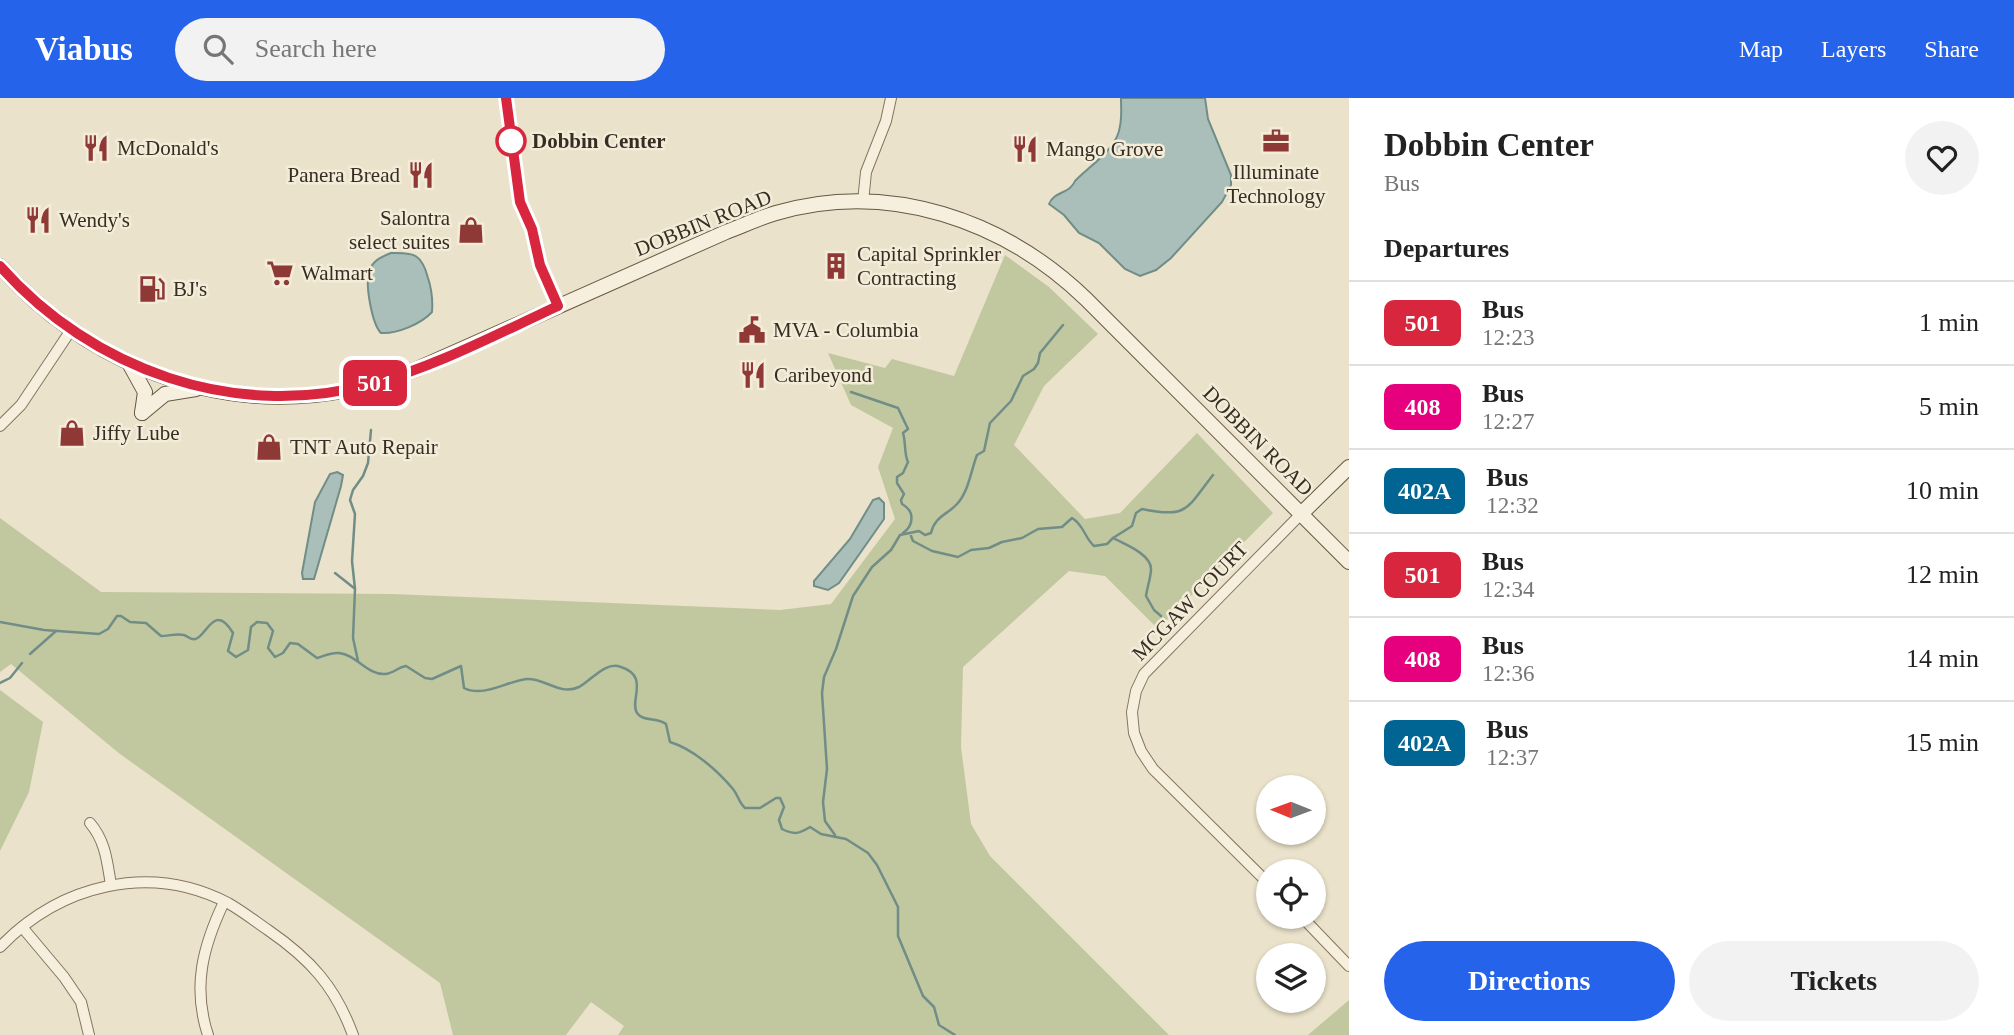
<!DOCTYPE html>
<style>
body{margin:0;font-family:Georgia,serif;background:#f2f2f2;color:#222;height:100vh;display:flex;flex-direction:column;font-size:26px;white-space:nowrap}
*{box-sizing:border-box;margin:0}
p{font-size:23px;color:#767676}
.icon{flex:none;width:38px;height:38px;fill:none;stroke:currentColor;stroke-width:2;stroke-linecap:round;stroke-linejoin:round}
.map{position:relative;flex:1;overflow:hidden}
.panel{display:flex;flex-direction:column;background:#fff;width:665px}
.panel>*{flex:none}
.badge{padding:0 14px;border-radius:10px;font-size:24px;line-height:46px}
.needle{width:46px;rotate:271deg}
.buttons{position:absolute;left:1256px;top:677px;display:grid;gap:14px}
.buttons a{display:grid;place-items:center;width:70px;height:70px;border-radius:50%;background:#fff;box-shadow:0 2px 5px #0004;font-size:35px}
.map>.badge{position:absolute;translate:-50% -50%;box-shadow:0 0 0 4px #fff}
h2{padding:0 35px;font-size:26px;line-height:63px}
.round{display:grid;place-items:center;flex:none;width:74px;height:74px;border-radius:37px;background:#f2f2f2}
.overview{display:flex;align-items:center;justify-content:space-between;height:119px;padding:0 35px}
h1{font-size:33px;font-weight:700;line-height:52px}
.cta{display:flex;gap:14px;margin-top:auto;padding:14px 35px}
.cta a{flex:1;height:80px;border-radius:42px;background:#2563eb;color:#fff;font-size:28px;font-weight:700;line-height:80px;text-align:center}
.cta a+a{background:#f2f2f2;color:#222}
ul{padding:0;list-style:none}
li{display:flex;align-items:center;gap:21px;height:84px;padding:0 35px;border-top:2px solid #e0e0e0}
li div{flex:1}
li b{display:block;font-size:26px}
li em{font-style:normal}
li .badge{min-width:77px;font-weight:700;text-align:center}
header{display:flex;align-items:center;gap:42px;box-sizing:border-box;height:98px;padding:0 35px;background:#2563eb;color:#fff}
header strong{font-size:33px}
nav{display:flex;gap:38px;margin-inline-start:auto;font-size:24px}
.search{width:490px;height:63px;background:#f2f2f2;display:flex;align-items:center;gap:18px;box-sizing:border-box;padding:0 24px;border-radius:38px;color:#767676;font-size:26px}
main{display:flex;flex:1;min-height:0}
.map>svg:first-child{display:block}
.green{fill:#c1c89f}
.water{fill:#aabfba;stroke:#718d87;stroke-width:2}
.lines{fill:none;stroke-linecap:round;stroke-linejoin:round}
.stream{stroke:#718d87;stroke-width:2.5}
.street-casing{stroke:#857560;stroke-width:12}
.secondary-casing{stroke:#675743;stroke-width:16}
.street{stroke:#f6efdd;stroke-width:10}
.secondary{stroke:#f6efdd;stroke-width:14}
.line-casing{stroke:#fff;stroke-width:16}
.line{stroke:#d7263d;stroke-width:10}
.stop-dot{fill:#fff;stroke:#d7263d;stroke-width:3.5}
.labels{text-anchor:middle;stroke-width:5;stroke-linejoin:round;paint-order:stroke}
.stop-label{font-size:21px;font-weight:bold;fill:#372d22;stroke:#f3ecd9;text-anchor:start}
.poi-label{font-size:21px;fill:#372d22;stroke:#f3ecd9;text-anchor:start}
.street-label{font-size:21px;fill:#372d22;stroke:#f3ecd9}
</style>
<header>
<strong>Viabus</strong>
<div class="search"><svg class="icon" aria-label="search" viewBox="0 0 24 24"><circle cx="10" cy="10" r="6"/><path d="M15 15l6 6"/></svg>Search here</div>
<nav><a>Map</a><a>Layers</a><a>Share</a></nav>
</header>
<main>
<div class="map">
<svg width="1349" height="937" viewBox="0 0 1349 937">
<rect width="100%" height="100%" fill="#eae2ca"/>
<g class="green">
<polygon points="1005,157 1049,189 1098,236 1044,288 1014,347 1085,421 1120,415 1197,335 1273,415 1158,531 1105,478 1069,473 963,569 961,649 971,726 990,758 1169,937 618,937 624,928 591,904 566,937 453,937 440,885 120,656 11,566 0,574 0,420 101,494 392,496 780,512 831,506 895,421 878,369 893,330 851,307 828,255 885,270 892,261 954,278"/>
<polygon points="0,592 43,624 29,694 0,753"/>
<polygon points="1349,902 1349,937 1308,937"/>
</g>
<g class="water">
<path d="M1121 0H1205L1208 21 1231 77V87L1222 104 1171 160 1156 172 1140 178 1125 171 1099 145 1079 135 1064 117 1049 106C1054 93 1070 96 1075 83 1090 67 1117 52 1120 28 1122 19 1121 9 1121 0Z"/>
<path d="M391 155C415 154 422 157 428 180 432 192 433 201 432 214 421 226 397 236 381 235 372 226 364 184 370 171 374 162 381 159 391 155Z"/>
<polygon points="337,374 343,377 341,388 314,481 303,481 302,475 315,404 330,376"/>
<polygon points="879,400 884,405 884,421 839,485 828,492 814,488 814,483 850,441 873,402"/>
</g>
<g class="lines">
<g class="stream">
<path d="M851 294 898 310 908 331 903 335C906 345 904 356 908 364L903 375 897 379V385L904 396 901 402 902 406C915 413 914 427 903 435"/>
<path d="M911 438 913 443 932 453 958 459 971 452 989 450 1002 444 1022 440 1038 431 1062 429 1072 420C1084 427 1084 439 1094 448L1107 446 1113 440C1124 446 1151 456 1151 471 1151 479 1147 490 1146 498L1154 512 1161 518"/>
<path d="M1113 440 1132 428 1136 415 1142 411C1188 421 1187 410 1213 377"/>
<polyline points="335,475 354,490"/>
<path d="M0 524 44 532 99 536 108 531 117 518H121L130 524 146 525 161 538C169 538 177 535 184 537 190 539 189 542 195 541 206 540 214 503 233 535L228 553 236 559 248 552 251 529 257 524 267 525 273 533 268 550 275 559 283 555 290 545 298 546 317 560C325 558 331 554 339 555 357 557 367 577 385 576 393 576 398 569 406 568L425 580 432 581 461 568 464 590C483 600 507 583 527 581 545 580 560 598 579 589 592 582 605 563 621 569 650 578 629 603 637 615 643 624 658 619 666 626L670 644C693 651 717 672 733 691 738 697 739 705 745 710H760L776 700H780L784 709 779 722 782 731C794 737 799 736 810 729L821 736 846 741 868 755 877 767 898 809V838L923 898 934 909 939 927 955 937"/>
<polyline points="30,556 56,533"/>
<polyline points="358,563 353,540 355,491 352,463 355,416 350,402 353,392 363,378 368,365 371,332"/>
<polyline points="0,585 10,580 22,565"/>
<path d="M835 737 825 723 823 704 827 671 822 595 824 579 836 551 853 498 872 469 891 452 900 437 919 433 925 437 931 435C935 418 947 417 957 406 969 393 971 372 977 357L984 353 990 325 1011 303 1023 278 1034 271 1038 265 1040 255 1063 227"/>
</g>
<defs>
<g id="street">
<polyline points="863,104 866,74 886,23 891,0"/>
<polyline points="0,328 21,307 71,232"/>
<path d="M90 725C106 744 107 764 111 787"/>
<polyline points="1269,786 1153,671 1141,653 1134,635 1132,614 1136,593 1144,576 1301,416"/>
<polyline points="1302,819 1349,868"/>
<polyline points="22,829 64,879 81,904 89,937"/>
<path d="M0 849C60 787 149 764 228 805 242 813 255 823 268 832 310 861 335 888 353 937"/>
<path d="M208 937C192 889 203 848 224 804"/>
</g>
<g id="secondary">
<path d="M0 168C78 256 195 309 314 297 350 294 384 283 417 271L726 134C742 128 759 120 776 115 889 82 1004 122 1086 201L1349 464"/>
<polyline points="129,265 145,294 142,315"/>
<polyline points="142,315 165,296 196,291"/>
<polyline points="1301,416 1349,369"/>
</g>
</defs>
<use href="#street" class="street-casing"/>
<use href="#secondary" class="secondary-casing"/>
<use href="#street" class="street"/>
<use href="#secondary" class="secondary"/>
</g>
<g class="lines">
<defs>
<path id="line" d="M0 168C92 272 235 323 371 286 435 269 497 236 558 208L540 167 532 131 520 104 506 0"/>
</defs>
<use href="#line" class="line-casing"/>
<use href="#line" class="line"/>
</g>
<defs>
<symbol id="office-bare" viewBox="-9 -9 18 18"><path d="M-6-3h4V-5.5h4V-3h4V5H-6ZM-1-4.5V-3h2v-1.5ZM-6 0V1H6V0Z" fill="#8e3936" stroke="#f3ecd9" stroke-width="2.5" paint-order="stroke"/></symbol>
<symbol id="restaurant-bare" viewBox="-9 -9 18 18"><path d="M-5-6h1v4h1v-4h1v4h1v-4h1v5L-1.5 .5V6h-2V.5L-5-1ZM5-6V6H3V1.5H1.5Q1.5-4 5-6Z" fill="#8e3936" stroke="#f3ecd9" stroke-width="2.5" paint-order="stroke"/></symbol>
<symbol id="shop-bare" viewBox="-9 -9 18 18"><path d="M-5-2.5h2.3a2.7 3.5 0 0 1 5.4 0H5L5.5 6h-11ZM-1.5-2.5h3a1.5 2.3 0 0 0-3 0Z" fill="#8e3936" stroke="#f3ecd9" stroke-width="2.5" paint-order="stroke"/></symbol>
<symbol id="building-bare" viewBox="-9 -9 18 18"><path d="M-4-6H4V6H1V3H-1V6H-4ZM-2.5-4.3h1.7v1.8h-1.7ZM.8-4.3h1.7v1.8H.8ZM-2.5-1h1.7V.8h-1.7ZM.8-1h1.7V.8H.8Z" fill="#8e3936" stroke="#f3ecd9" stroke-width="2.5" paint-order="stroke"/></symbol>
<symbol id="supermarket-bare" viewBox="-9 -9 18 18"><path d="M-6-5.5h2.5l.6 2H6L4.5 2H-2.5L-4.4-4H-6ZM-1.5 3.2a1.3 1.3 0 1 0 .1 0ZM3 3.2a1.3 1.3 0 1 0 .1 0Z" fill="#8e3936" stroke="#f3ecd9" stroke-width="2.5" paint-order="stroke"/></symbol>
<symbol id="fuel-bare" viewBox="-9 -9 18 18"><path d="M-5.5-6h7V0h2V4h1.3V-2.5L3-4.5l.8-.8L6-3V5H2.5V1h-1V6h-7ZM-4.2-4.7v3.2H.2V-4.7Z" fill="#8e3936" stroke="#f3ecd9" stroke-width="2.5" paint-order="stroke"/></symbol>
<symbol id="civic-bare" viewBox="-9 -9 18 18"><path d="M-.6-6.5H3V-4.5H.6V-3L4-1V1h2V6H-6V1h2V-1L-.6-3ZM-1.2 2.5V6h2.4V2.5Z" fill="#8e3936" stroke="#f3ecd9" stroke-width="2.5" paint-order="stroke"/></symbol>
</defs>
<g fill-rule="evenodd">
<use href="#office-bare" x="1257" y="24" width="38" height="38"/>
<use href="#restaurant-bare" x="77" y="31" width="38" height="38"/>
<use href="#restaurant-bare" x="1006" y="32" width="38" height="38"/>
<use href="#restaurant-bare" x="402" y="58" width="38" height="38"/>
<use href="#restaurant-bare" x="19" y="103" width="38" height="38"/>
<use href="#shop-bare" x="452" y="113" width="38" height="38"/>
<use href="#building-bare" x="817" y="149" width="38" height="38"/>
<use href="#supermarket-bare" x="261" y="156" width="38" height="38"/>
<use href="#fuel-bare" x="133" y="172" width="38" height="38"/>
<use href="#civic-bare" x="733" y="213" width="38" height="38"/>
<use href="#restaurant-bare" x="734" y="258" width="38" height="38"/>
<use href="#shop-bare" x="53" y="316" width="38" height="38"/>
<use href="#shop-bare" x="250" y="330" width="38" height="38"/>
</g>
<circle class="stop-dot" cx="511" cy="43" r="14"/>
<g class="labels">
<g class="stop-label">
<text x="532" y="50">Dobbin Center</text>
</g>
<g class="poi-label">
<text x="117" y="57">McDonald's</text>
<text x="1046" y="58">Mango Grove</text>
<text x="1276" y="81" text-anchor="middle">Illuminate<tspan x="1276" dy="24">Technology</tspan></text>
<text x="400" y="84" text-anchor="end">Panera Bread</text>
<text x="450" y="127" text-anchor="end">Salontra<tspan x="450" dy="24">select suites</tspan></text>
<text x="59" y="129">Wendy's</text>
<text x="857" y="163">Capital Sprinkler<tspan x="857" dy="24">Contracting</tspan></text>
<text x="301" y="182">Walmart</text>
<text x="173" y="198">BJ's</text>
<text x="773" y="239">MVA - Columbia</text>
<text x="774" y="284">Caribeyond</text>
<text x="93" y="342">Jiffy Lube</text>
<text x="290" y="356">TNT Auto Repair</text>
</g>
<g class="street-label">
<text transform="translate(703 125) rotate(-22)" y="7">DOBBIN ROAD</text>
<text transform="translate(1258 343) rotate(45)" y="7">DOBBIN ROAD</text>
<text transform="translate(1190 503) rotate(-46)" y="7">MCGAW COURT</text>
</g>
</g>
</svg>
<div class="buttons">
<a><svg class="needle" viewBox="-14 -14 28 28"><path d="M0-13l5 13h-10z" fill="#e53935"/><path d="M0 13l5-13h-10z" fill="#767676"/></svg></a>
<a><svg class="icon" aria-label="locate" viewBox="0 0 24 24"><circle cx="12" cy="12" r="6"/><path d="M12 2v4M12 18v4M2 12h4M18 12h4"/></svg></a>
<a><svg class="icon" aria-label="layers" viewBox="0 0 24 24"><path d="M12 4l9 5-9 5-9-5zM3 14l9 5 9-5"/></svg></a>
</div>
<b class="badge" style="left:375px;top:285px;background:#d7263d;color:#fff">501</b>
</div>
<section class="panel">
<div class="overview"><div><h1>Dobbin Center</h1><p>Bus</p></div><a class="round"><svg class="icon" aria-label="heart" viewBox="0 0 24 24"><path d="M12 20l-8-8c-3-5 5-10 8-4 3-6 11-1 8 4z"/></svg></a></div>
<h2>Departures</h2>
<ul>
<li><span class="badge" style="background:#d7263d;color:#fff">501</span><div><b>Bus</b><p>12:23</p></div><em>1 min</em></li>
<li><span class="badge" style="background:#e6007e;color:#fff">408</span><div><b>Bus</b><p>12:27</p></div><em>5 min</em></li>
<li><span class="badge" style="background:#006592;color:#fff">402A</span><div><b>Bus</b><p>12:32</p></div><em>10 min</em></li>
<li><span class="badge" style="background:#d7263d;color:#fff">501</span><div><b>Bus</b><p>12:34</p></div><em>12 min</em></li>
<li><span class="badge" style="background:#e6007e;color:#fff">408</span><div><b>Bus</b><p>12:36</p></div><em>14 min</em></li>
<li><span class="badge" style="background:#006592;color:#fff">402A</span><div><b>Bus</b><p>12:37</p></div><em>15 min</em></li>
</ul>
<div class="cta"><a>Directions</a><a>Tickets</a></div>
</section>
</main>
